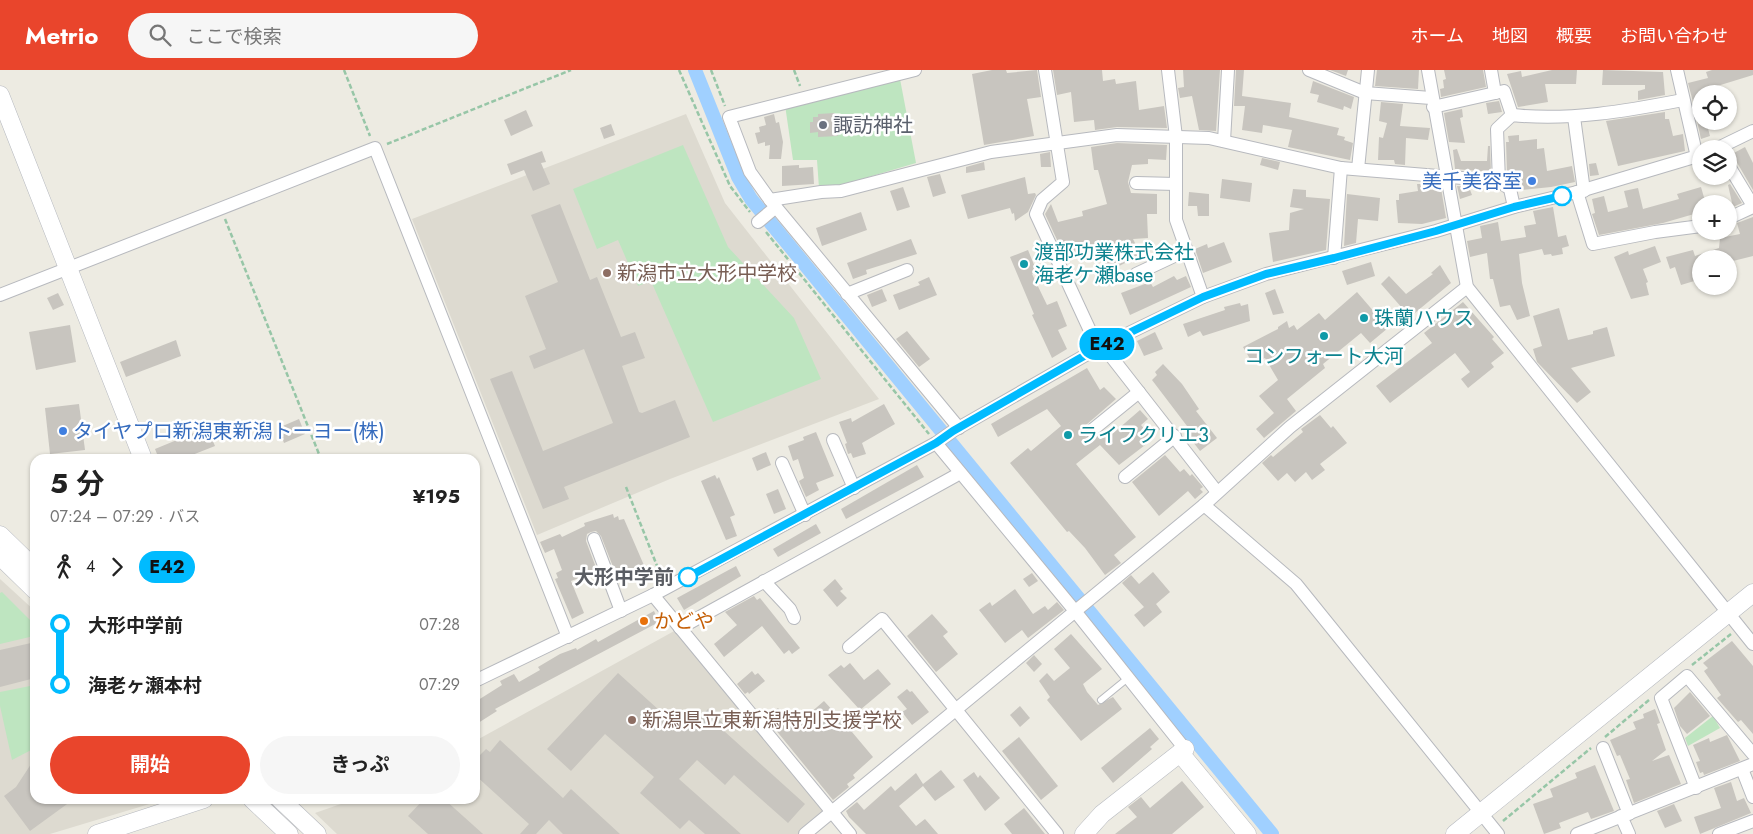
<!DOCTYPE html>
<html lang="ja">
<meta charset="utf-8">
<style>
body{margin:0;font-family:Jost,"Noto Sans JP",sans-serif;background:#f6f6f6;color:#222;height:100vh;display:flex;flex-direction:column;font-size:19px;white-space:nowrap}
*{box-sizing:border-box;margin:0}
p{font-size:16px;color:#767676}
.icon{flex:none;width:28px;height:28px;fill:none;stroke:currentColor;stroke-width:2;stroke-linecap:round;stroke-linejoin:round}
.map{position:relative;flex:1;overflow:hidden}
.details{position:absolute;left:30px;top:384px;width:450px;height:350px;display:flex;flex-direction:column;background:#fff;border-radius:15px;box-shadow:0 1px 4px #0004}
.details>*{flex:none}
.badge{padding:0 10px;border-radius:16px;font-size:18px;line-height:32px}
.controls{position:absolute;left:1692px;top:15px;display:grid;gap:10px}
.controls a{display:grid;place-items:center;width:45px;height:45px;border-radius:50%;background:#fff;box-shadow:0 1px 4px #0004;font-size:25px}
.map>.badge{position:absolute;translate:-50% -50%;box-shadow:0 0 0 2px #fff}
.legs{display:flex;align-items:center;gap:8px;height:55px;padding:0 20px;font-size:16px}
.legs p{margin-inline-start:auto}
.head{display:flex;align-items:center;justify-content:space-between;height:85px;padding:0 20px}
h1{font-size:28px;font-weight:700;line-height:38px}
.button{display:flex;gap:10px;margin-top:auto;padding:10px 20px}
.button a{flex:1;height:58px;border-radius:30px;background:#e9452c;color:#fff;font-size:20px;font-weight:700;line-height:58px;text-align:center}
.button a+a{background:#f6f6f6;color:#222}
ul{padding:0 20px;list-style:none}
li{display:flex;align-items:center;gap:18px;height:60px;font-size:19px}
li i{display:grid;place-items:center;width:8px;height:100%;margin:0 6px;background:currentColor}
li i::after{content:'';width:12px;height:12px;margin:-6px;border:4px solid;border-radius:50%;background:#fff}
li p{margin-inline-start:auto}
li:first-child i{background:linear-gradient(#0000 50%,currentColor 0)}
li:last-child i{background:linear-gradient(currentColor 50%,#0000 0)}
header{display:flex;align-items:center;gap:30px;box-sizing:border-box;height:70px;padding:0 25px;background:#e9452c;color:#fff}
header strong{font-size:24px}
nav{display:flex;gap:28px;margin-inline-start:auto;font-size:18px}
.search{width:350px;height:45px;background:#f6f6f6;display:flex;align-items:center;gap:12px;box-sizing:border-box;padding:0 18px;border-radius:28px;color:#767676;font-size:19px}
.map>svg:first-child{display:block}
.education{fill:#dddad0}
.green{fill:#bee5c0}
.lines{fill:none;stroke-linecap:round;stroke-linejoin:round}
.canal{stroke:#a0d0ff;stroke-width:14}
.building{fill:#c8c5bf}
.lane-casing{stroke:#b7b9be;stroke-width:8}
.street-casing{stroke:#b7b9be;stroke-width:14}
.secondary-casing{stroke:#b7bac0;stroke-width:19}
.path{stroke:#97c6a7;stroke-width:2.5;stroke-dasharray:5 2.5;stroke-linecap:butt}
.lane{stroke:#fff;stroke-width:6}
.street{stroke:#fff;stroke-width:12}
.secondary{stroke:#fff;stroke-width:18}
.line-1-casing{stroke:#fff;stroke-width:11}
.line-1{stroke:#0bf;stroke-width:8}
.worship-dot{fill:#6b7280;stroke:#fff;stroke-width:2}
.shop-dot{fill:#3f7fe0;stroke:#fff;stroke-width:2}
.stop-1-dot{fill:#fff;stroke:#0bf;stroke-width:2.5}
.culture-dot{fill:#0f9aa8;stroke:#fff;stroke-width:2}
.education-dot{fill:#8d6e63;stroke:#fff;stroke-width:2}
.food-dot{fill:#e8710a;stroke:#fff;stroke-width:2}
.labels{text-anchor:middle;stroke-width:5;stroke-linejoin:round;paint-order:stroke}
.worship-label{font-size:20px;fill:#5b616d;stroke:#fff;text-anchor:start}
.shop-label{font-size:20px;fill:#366cbe;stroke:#fff;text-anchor:end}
.culture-label{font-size:20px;fill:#0d838f;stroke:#fff;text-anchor:start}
.education-label{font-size:20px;fill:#785e54;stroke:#fff;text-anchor:start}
.stop-label{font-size:20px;font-weight:bold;fill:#5a5d63;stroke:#fff;text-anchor:end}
.food-label{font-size:20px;fill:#c56008;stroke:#fff;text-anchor:start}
</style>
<header>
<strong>Metrio</strong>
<div class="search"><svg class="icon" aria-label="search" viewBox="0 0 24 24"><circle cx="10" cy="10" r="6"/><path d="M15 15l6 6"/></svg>ここで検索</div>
<nav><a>ホーム</a><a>地図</a><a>概要</a><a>お問い合わせ</a></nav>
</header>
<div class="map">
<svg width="1753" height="764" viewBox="0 0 1753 764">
<rect width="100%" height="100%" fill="#edebe2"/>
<g class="education">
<polygon points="686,44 725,133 879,329 670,409 537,465 412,149"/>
<polygon points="0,509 35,541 35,729 166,729 50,764 0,764"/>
<polygon points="676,560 826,741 798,764 337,764 315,743 355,729 475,729 475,671"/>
</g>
<g class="green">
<polygon points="900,9 916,93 838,116 819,118 817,90 793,90 785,35"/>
<polygon points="683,75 728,177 794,248 821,309 713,352 651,211 638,216 618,170 597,179 573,119"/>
<polygon points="2,522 35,555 35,569 34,566 0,574 0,523"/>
<polygon points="35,615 35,678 12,690 0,636 0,622"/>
<polygon points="1713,646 1720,658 1688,676 1685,668"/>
</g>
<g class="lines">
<polyline class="canal" points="695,0 738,107 751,129 1272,764"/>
</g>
<g class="building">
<polygon points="992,0 1006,0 1007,3 1037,0 1041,27 1027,29 1034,66 984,75 972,4"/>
<polygon points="1053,0 1102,0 1103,11 1115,9 1116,14 1136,11 1139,40 1164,36 1167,58 1117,57 1095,60 1094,50 1074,52 1071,22 1057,25"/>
<polygon points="1183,0 1220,0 1216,61 1199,60 1192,26 1180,28 1178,18 1184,17"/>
<polygon points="1236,0 1244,0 1242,26 1291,33 1289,47 1339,58 1337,65 1345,67 1344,70 1353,73 1350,90 1288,77 1292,60 1263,55 1262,63 1242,60 1245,36 1234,36"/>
<polygon points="1330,0 1348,0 1346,6"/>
<polygon points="1377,0 1419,0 1418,19 1375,16"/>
<polygon points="1444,0 1483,0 1486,17 1441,27 1440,19 1444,18 1443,10 1446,9"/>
<polygon points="1552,0 1577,0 1576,14 1545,14 1548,32 1518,37 1507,4 1521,1 1522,7"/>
<polygon points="1603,0 1663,2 1665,25 1638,30 1638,21 1645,19 1645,15 1602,15"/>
<polygon points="1712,0 1753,0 1753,5 1701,21 1701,51 1698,51 1688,13 1708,8 1706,2"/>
<polygon points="1313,11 1354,27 1351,39 1344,36 1343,40 1317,32 1319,25 1310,23"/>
<polygon points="1499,31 1502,42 1488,44 1486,33"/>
<polygon points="1381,32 1403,34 1400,56 1430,58 1428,70 1406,68 1405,95 1395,94 1394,90 1378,90 1379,67 1383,68 1387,53 1379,51"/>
<polygon points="1462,39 1463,47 1460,48 1465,73 1449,72 1444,43"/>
<polygon points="526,40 533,56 511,66 504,50"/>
<polygon points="1665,42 1665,49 1669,49 1673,66 1683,64 1685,81 1618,96 1606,51"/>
<polygon points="835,43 835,49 841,49 841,60 837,60 838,66 818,67 818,62 810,63 810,52 813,52 813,47 818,47 818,44"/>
<polygon points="774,44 776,53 779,52 783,72 781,89 769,89 770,75 765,76 765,72 758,74 755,63 760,62 759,57 766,55 764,47"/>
<polygon points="1697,51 1706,51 1710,66 1701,69"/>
<polygon points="611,54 615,65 604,69 600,58"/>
<polygon points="1519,65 1519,71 1537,69 1537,79 1544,78 1547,101 1572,96 1575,112 1551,117 1522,120 1520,102 1507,102 1506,72 1509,72 1508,66"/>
<polygon points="1117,73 1167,75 1166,90 1148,89 1148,94 1132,95 1128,112 1131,123 1157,124 1157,144 1147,144 1148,168 1133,169 1141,185 1109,201 1094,175 1065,187 1045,144 1051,134 1058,152 1083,146 1082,141 1107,134 1098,100 1094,100 1091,77"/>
<polygon points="1488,76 1490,76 1491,102 1455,99 1453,80 1457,79 1461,91 1487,91"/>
<polygon points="1745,77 1753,93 1753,120 1732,84"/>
<polygon points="542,81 546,92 541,93 550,114 533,121 524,100 511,105 507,94"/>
<polygon points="1050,82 1051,97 1041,97 1040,84"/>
<polygon points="1262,88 1280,92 1278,100 1260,95"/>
<polygon points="984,92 985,100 966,103 966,97"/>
<polygon points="1596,93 1599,105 1590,106 1589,94"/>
<polygon points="799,95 799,98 813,97 814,114 782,116 782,96"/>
<polygon points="940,104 946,123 933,127 927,107"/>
<polygon points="1025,107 1028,124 1035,123 1036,125 1028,142 1015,151 1014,143 1012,144 1010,138 968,149 961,125"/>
<polygon points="1222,109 1252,113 1250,132 1220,128"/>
<polygon points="1417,114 1431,114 1431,120 1441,118 1446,148 1422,154 1398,153 1396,130 1399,130 1399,124 1418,121"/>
<polygon points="1730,114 1742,133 1733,137 1728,115"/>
<polygon points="1457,116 1469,117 1472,125 1460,129"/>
<polygon points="903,117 910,137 897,141 890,121"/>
<polygon points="1701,117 1705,131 1701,132 1701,142 1663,153 1599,165 1592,144 1595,143 1592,129 1604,126 1608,142 1628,137 1624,121 1638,118 1643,139 1679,129 1677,124"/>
<polygon points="1293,119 1306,120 1306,127 1330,129 1326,180 1273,192 1269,163 1289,160 1290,143 1304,139 1290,137"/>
<polygon points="1189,122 1209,124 1209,146 1198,146 1197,136 1188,136"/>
<polygon points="1347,124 1380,128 1378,151 1358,149 1356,173 1344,176"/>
<polygon points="560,134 590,210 597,207 621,267 635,262 645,288 622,296 639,342 642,343 675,330 690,367 564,417 569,429 543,439 490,309 512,301 543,381 613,353 584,279 534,299 529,286 546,279 525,226 558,212 531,145"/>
<polygon points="1553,137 1558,167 1566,165 1569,176 1562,178 1563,184 1552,186 1551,184 1544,185 1542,179 1519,184 1522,213 1530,246 1517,250 1510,235 1500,237 1493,209 1490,209 1487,183 1470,187 1467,171 1482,168 1480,156 1498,152 1501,171 1526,167 1524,156 1536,154 1533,141"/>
<polygon points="861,142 867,160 822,176 816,158"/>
<polygon points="1753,147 1753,186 1729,192 1729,189 1701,189 1701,209 1681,215 1675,197 1670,199 1666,187 1693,180 1695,186 1719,178 1720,168 1740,164 1737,153"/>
<polygon points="911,169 917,184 866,200 867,204 853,209 847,193"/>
<polygon points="1224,172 1232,192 1203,203 1195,179 1207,174 1208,178"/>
<polygon points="1655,176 1661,192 1643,199 1648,212 1646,213 1649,225 1631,229 1614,187 1628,181 1629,185"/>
<polygon points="1028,180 1037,202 1032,204 1047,235 1057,231 1067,256 1058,260 1067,279 1052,288 1032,245 1034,244 1010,187"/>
<polygon points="1371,192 1375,206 1347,215 1342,201"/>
<polygon points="1440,195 1451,213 1410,247 1381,214 1389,206 1406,224 1433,204 1431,203"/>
<polygon points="1174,206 1177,210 1186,206 1191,217 1130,245 1121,223 1150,212 1153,217"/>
<polygon points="929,207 937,225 899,240 893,225 920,215 918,212"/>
<polygon points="882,219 887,231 872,237 867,225"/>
<polygon points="1275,219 1284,243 1273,245 1265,223"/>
<polygon points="1357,222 1388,258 1370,273 1361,263 1323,294 1325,298 1287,329 1296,341 1264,368 1256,359 1274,343 1259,326 1278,310 1265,288 1253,294 1243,277 1278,259 1278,257 1287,251 1289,258 1294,255 1297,260 1319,243 1325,250"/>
<polygon points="58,223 64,235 53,240 47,228"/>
<polygon points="1463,232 1494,267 1492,269 1504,283 1491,293 1494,297 1468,318 1461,309 1470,302 1455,283 1390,333 1376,316 1432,273 1424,263"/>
<polygon points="1240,233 1241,236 1248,234 1250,251 1203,266 1200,261 1188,267 1183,254 1225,240 1224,237"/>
<polygon points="1559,238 1568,270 1593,264 1593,261 1607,257 1615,286 1571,298 1591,322 1577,333 1537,292 1533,279 1542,276 1533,246"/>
<polygon points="70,255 76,292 36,300 29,262"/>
<polygon points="907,261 930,289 919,297 896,269"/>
<polygon points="1155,262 1163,279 1144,286 1137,271"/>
<polygon points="176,270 181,286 126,307 120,292"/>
<polygon points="1163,294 1182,314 1199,339 1196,341 1217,368 1200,381 1183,359 1187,356 1152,310 1157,305 1155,302"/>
<polygon points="1087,298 1100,320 1104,317 1116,329 1086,355 1083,362 1085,366 1093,369 1106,360 1110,366 1140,340 1148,349 1141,355 1153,369 1119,395 1100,375 1076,394 1136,467 1114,485 1121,493 1105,505 1085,478 1069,461 1067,462 1010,393 1028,378 1031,381 1061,356 1047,339 998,367 991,354"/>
<polygon points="79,334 85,380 50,384 45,338"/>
<polygon points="884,334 895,354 862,373 866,384 853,388 851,383 848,384 845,374 847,373 839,352 851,348 852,352"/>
<polygon points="1320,345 1331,358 1333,356 1347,373 1320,394 1325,400 1312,410 1306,402 1295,412 1287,403 1278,411 1262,393 1271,385 1273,387 1303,362 1301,359"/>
<polygon points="299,349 305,364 284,373 278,358"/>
<polygon points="218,353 223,365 212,369 215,376 182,389 159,389 155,379"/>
<polygon points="816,362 834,406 816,413 819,420 806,427 799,411 804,408 798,389 793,391 788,376 804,370 803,367"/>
<polygon points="766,382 771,395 757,401 752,388"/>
<polygon points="1165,385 1180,402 1184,399 1190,406 1192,404 1203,417 1200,419 1203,422 1195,429 1188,421 1159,446 1132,412"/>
<polygon points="917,395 924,407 846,449 841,439"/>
<polygon points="715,405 717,409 719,407 735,445 730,447 737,466 726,470 701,411"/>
<polygon points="778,419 786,439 774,444 766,424"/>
<polygon points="613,444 614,448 618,446 619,450 624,449 646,500 619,512 601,466 596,461 591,462 587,464 586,471 601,511 596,513 592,503 571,511 584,543 572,549 555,509 558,508 556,503 562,500 554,479 545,483 540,472 560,464 562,467 585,456 584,453"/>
<polygon points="816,454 821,463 778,487 773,479"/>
<polygon points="736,496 741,506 684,540 677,528"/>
<polygon points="1153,502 1170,522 1156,534 1162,542 1144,557 1134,545 1144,537 1122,513 1131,505 1139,514"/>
<polygon points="1032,503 1038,511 1029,517 1023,509"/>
<polygon points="835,509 843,519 840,521 847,528 837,537 823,520"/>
<polygon points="1015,519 1033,544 1045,536 1048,540 1057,532 1064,540 1028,568 1022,560 1005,573 979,540 990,532 992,536"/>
<polygon points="754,526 757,530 760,528 800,578 792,584 789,580 784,584 762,556 724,587 714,574 737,555 725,542"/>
<polygon points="654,541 659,552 495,639 497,641 475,655 475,632 502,615 500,611 514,604 519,612 540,600 538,597 560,584 576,578 577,580 596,569 598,572"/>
<polygon points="932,544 948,562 943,566 958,584 936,602 907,566"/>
<polygon points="1071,564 1102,599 1083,614 1087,622 1098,635 1113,627 1122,639 1081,671 1047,630 1050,627 1039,611 1047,603 1054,611 1070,598 1054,579"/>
<polygon points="1732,571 1753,596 1753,664 1741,650 1738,652 1717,628 1721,625 1704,601 1708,598 1703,593"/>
<polygon points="31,573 35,588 35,608 0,617 0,580"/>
<polygon points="1034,585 1042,594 1034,602 1026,593"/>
<polygon points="850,593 864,610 878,599 891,614 860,640 828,605 841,595 844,598"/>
<polygon points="752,601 755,605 758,603 765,611 749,624 748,622 745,624 737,614"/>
<polygon points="618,603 680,659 688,650 694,655 708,639 727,657 724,661 805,734 788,753 734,705 725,715 697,690 679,709 741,764 705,764 689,750 680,759 640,723 654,707 605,664 571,701 547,679"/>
<polygon points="907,619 910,622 912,621 929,642 912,655 902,642 907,639 897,627"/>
<polygon points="1690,622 1710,646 1687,664 1680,656 1674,638"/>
<polygon points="824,631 845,654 854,646 861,654 852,662 873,687 853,705 855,708 847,714 849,717 833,730 766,648 778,638 794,657"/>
<polygon points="1020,636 1030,648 1020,657 1010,645"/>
<polygon points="1655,639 1660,653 1657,654 1666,680 1652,691 1669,685 1681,714 1634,733 1626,710 1630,709 1620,685 1617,686 1610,670 1636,659 1633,652 1644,648 1643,644"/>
<polygon points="1150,658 1159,669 1150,677 1152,679 1113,713 1101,698"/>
<polygon points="1727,665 1740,691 1704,705 1703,702 1700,703 1696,692 1700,691 1693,675 1709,668 1710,672"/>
<polygon points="1019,667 1058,716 1041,730 1002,681"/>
<polygon points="500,670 563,728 571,719 620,764 563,764 549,750 536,764 520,764 529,754 475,705 475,690 486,679 490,682"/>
<polygon points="35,688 35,729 74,729 30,761 4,726 16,717"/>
<polygon points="1595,695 1614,741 1591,749 1588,742 1559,753 1561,758 1544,764 1533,734 1553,727 1550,719 1577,708 1575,703"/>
<polygon points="941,700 955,717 935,731 923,716 899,736 916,756 925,749 938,764 866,764 849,747 846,741 857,732 864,740 891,716 895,721 916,703 923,714"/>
<polygon points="974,702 978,708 980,705 1000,728 985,741 963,710"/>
<polygon points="1182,711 1204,737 1172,764 1115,764 1137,747 1128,737 1141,727 1150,738"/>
<polygon points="1731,712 1737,731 1744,728 1751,743 1700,764 1694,747 1721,738 1714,718"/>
<polygon points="424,729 444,729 483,764 428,764 408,746"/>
<polygon points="1674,734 1682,751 1665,758 1657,741"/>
<polygon points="1024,738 1045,764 1012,764 1004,754"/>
</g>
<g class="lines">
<defs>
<polyline id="lane" points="1101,630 1128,608"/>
<g id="street">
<polyline points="915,0 729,47 750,102 770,130 959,358"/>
<polyline points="1045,0 1063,112 1042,130 1036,144 1098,278"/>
<polyline points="1168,0 1176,67 1176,150 1203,227"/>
<polyline points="1309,0 1365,23 1431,28"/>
<polyline points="1428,0 1467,217 1753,574"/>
<polyline points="1491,0 1495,23"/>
<polyline points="1677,0 1697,87"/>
<polyline points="1433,37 1504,21 1512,45"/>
<polyline points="1574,47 1584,121"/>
<polyline points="1224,71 1228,0"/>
<polyline points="1716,79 1753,61"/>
<polyline points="1729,96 1753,136"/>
<polyline points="1358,99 1368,0"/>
<path d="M1499 111 1497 59 1512 45C1570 51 1626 41 1683 30"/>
<polyline points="1136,113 1176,114"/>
<polyline points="1577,122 1593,174 1655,162 1701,156"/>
<polyline points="770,130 821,122 841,121 991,82 1117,65 1209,68 1341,98 1499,111 1510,119 1514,137"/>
<polyline points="1729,148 1753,137"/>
<polyline points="758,152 776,137"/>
<polyline points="1334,188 1341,98"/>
<polyline points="1136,204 1187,180"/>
<polyline points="847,224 907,200"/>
<polyline points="0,225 375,78 568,567"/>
<polyline points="1103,276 1217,422"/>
<polyline points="1091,361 1139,322"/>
<polyline points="833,370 854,418"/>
<polyline points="936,373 1075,541 1185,679"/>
<polyline points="782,393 805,445"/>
<polyline points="1125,407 1175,366"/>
<polyline points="1204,435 1296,514 1498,764"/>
<polyline points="594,469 621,541"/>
<polyline points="764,511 790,539 794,548"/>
<polyline points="653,525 850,764"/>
<polyline points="680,558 955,406"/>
<polyline points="849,577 882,549 1057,764"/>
<polyline points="475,611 653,525 936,373 953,361 1098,278 1203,227 1266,204 1436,161 1514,137 1577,122 1701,85"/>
<polyline points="1603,678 1629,744"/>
<polyline points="1742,699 1753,727"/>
<polyline points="1696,718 1661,628 1687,606 1753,684"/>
<polyline points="1621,746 1629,764"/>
<polyline points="805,764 1204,435 1290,357 1467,217"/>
<polyline points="1577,764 1753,694"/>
<polyline points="1719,764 1753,751"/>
</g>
<g id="secondary">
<polyline points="0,25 143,389"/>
<polyline points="0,465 35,499"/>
<polyline points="0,486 35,520"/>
<polyline points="1180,683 1247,764"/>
<polyline points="252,729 289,764"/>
<polyline points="280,729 317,764"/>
<polyline points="97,764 204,729"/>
<polyline points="1084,764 1102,744 1185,679"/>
<polyline points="1455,764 1753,523"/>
</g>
</defs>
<use href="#lane" class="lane-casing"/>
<use href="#street" class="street-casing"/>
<use href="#secondary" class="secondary-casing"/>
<g class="path">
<polyline points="344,0 370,66"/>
<polyline points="679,0 730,116 750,142"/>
<polyline points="711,0 725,36"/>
<polyline points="794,0 800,16"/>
<polyline points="387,74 571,0"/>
<polyline points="225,149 321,389"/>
<polyline points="766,162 929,364"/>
<polyline points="626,417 661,506"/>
<polyline points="1692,595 1731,564"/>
<polyline points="1605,667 1649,630"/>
<polyline points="1503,751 1591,678"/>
</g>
<use href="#lane" class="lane"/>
<use href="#street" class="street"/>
<use href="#secondary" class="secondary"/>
</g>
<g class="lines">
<defs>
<polyline id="line-1" points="688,507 936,373 953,361 1098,278 1203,227 1266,204 1334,188 1436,161 1514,137 1562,126"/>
</defs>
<use href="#line-1" class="line-1-casing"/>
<use href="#line-1" class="line-1"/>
</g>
<circle class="worship-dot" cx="823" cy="55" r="5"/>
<g class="shop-dot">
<circle cx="1532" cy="111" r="5"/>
<circle cx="63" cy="361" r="5"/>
</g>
<g class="stop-1-dot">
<circle cx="1562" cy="126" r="9"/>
<circle cx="688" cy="507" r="9"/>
</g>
<g class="culture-dot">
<circle cx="1024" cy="194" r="5"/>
<circle cx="1364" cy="248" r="5"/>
<circle cx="1324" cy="266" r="5"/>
<circle cx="1068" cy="365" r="5"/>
</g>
<g class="education-dot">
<circle cx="607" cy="203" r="5"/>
<circle cx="632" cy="650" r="5"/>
</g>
<circle class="food-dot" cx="644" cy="551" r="5"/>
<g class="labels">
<g class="worship-label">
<text x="833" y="62">諏訪神社</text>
</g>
<g class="shop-label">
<text x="1522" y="118">美千美容室</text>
<text x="73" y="368" text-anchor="start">タイヤプロ新潟東新潟トーヨー(株)</text>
</g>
<g class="culture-label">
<text x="1034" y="189">渡部功業株式会社<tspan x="1034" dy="23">海老ケ瀬base</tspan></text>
<text x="1374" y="255">珠蘭ハウス</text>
<text x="1324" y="293" text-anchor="middle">コンフォート大河</text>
<text x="1078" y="372">ライフクリエ3</text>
</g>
<g class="education-label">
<text x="617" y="210">新潟市立大形中学校</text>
<text x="642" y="657">新潟県立東新潟特別支援学校</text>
</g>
<g class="stop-label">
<text x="674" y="514">大形中学前</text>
</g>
<g class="food-label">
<text x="654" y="558">かどや</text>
</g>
</g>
</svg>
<div class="controls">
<a><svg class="icon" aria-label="locate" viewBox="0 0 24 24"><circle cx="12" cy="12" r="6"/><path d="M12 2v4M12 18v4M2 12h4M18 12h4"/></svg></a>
<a><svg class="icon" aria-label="layers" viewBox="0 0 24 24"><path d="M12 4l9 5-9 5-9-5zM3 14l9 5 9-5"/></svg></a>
<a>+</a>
<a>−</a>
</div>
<b class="badge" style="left:1107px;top:274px;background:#0bf;color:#111">E42</b>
<section class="details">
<div class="head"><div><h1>5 分</h1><p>07:24 – 07:29 · バス</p></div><b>¥195</b></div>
<div class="legs"><svg class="icon" aria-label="walk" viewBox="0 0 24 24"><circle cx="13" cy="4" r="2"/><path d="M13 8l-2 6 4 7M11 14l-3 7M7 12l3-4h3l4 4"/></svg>4<svg class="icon" aria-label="forward" viewBox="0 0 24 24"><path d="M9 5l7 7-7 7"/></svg><b class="badge" style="background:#0bf;color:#111">E42</b></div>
<ul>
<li><i style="color:#0bf"></i><b>大形中学前</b><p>07:28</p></li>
<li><i style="color:#0bf"></i><b>海老ヶ瀬本村</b><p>07:29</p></li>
</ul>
<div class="button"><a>開始</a><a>きっぷ</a></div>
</section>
</div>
